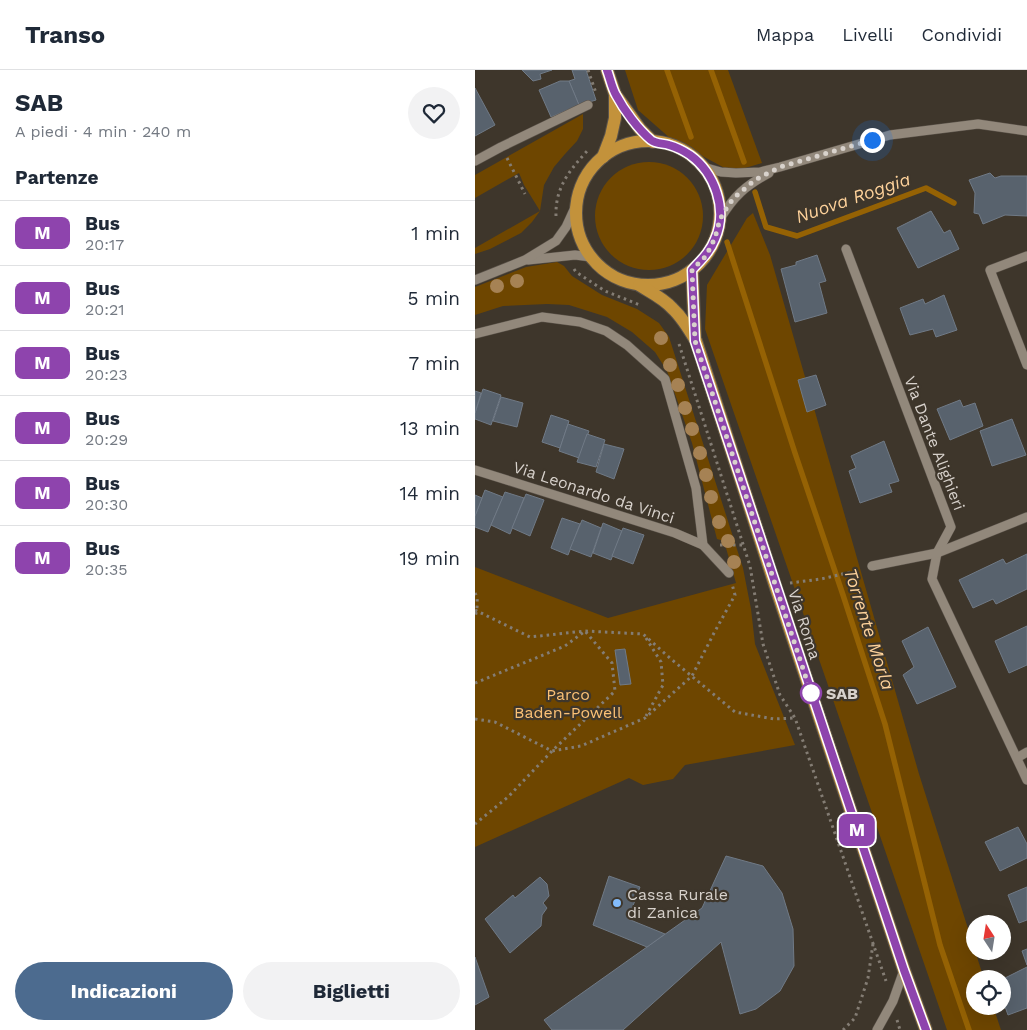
<!DOCTYPE html>
<html lang="it">
<meta charset="utf-8">
<style>
body{margin:0;font-family:"Work Sans",sans-serif;background:#f2f2f3;color:#1f2937;height:100vh;display:flex;flex-direction:column;font-size:19px;white-space:nowrap}
*{box-sizing:border-box;margin:0}
p{font-size:16px;color:#747a83}
.icon{flex:none;width:28px;height:28px;fill:none;stroke:currentColor;stroke-width:2;stroke-linecap:round;stroke-linejoin:round}
.map{position:relative;flex:1;overflow:hidden}
.side{display:flex;flex-direction:column;background:#fff;width:475px}
.side>*{flex:none}
.badge{padding:0 10px;border-radius:8px;font-size:18px;line-height:32px}
.needle{width:32px;rotate:348deg}
.fabs{position:absolute;left:491px;top:845px;display:grid;gap:10px}
.fabs a{display:grid;place-items:center;width:45px;height:45px;border-radius:50%;background:#fff;box-shadow:0 5px 20px #0002;font-size:25px}
.you{position:absolute;width:25px;height:25px;margin:-12px;border:4px solid #fff;border-radius:50%;background:#1a73e8;box-shadow:0 0 0 8px #1a73e833}
.map>.badge{position:absolute;translate:-50% -50%;box-shadow:0 0 0 2px #fff}
h2{padding:0 15px;font-size:19px;line-height:45px}
.round{display:grid;place-items:center;flex:none;width:52px;height:52px;border-radius:26px;background:#f2f2f3}
.head{display:flex;align-items:center;justify-content:space-between;height:85px;padding:0 15px}
h1{font-size:24px;font-weight:700;line-height:38px}
.primary-button{display:flex;gap:10px;margin-top:auto;padding:10px 15px}
.primary-button a{flex:1;height:58px;border-radius:30px;background:#4c6b8f;color:#fff;font-size:20px;font-weight:700;line-height:58px;text-align:center}
.primary-button a+a{background:#f2f2f3;color:#1f2937}
ul{padding:0;list-style:none}
li{display:flex;align-items:center;gap:15px;height:65px;padding:0 15px;border-top:1px solid #e0e1e3}
li div{flex:1}
li b{display:block;font-size:19px}
li em{font-style:normal}
li .badge{min-width:55px;font-weight:700;text-align:center}
header{display:flex;align-items:center;gap:30px;box-sizing:border-box;height:70px;padding:0 25px;background:#fff;border-bottom:1px solid #e0e1e3}
header strong{font-size:24px}
nav{display:flex;gap:28px;margin-inline-start:auto;font-size:18px}
main{display:flex;flex:1;min-height:0}
.map>svg:first-child{display:block}
.green{fill:#6e4600}
.lines{fill:none;stroke-linecap:round;stroke-linejoin:round}
.stream{stroke:#956204;stroke-width:5.5}
.building{fill:#58626d;stroke:#707a86}
.minor-casing{stroke:#5b534a;stroke-width:10}
.major-casing{stroke:#5b534a;stroke-width:14}
.path{stroke:#847d74;stroke-width:3;stroke-dasharray:2.5 4;stroke-linecap:butt}
.minor{stroke:#92887b;stroke-width:9}
.major{stroke:#c3923b;stroke-width:12}
.tree{fill:#a68254}
.line-casing{stroke:#fff;stroke-width:11}
.line{stroke:#8e44ad;stroke-width:8}
.walk{stroke:#d8d2cc;stroke-width:5;stroke-dasharray:0 9}
.stop-dot{fill:#fff;stroke:#8e44ad;stroke-width:2.5}
.poi-dot{fill:#84bcfb;stroke:#3e362b;stroke-width:2}
.labels{text-anchor:middle;stroke-width:4.5;stroke-linejoin:round;paint-order:stroke}
.street-label{font-size:16px;fill:#d8d2cc;stroke:#3e362b}
.stop-label{font-size:16px;font-weight:bold;fill:#d8d2cc;stroke:#3e362b;text-anchor:start}
.park-label{font-size:16px;fill:#fbc175;stroke:#3e362b}
.poi-label{font-size:16px;fill:#d8d2cc;stroke:#3e362b;text-anchor:start}
.water-label{font-size:18px;font-style:italic;fill:#fdd19a;stroke:#3e362b}
</style>
<header>
<strong>Transo</strong>
<nav><a>Mappa</a><a>Livelli</a><a>Condividi</a></nav>
</header>
<main>
<section class="side">
<div class="head"><div><h1>SAB</h1><p>A piedi · 4 min · 240 m</p></div><a class="round"><svg class="icon" aria-label="heart" viewBox="0 0 24 24"><path d="M12 20l-8-8c-3-5 5-10 8-4 3-6 11-1 8 4z"/></svg></a></div>
<h2>Partenze</h2>
<ul>
<li><span class="badge" style="background:#8e44ad;color:#fff">M</span><div><b>Bus</b><p>20:17</p></div><em>1 min</em></li>
<li><span class="badge" style="background:#8e44ad;color:#fff">M</span><div><b>Bus</b><p>20:21</p></div><em>5 min</em></li>
<li><span class="badge" style="background:#8e44ad;color:#fff">M</span><div><b>Bus</b><p>20:23</p></div><em>7 min</em></li>
<li><span class="badge" style="background:#8e44ad;color:#fff">M</span><div><b>Bus</b><p>20:29</p></div><em>13 min</em></li>
<li><span class="badge" style="background:#8e44ad;color:#fff">M</span><div><b>Bus</b><p>20:30</p></div><em>14 min</em></li>
<li><span class="badge" style="background:#8e44ad;color:#fff">M</span><div><b>Bus</b><p>20:35</p></div><em>19 min</em></li>
</ul>
<div class="primary-button"><a>Indicazioni</a><a>Biglietti</a></div>
</section>
<div class="map">
<svg width="552" height="960" viewBox="0 0 552 960">
<rect width="100%" height="100%" fill="#3e362b"/>
<g class="green">
<polygon points="150,0 253,0 287,93 257,102 196,69 163,40"/>
<polygon points="108,44 108,59 102,71 90,84 79,97 69,115 65,141 57,152 46,163 15,179 0,184 0,178 65,141 49,115 44,103 0,128 0,105"/>
<circle cx="174" cy="146" r="54"/>
<polygon points="278,143 295,185 444,704 509,909 500,909 500,936 518,936 526,960 472,960 230,259 232,215 272,148"/>
<polygon points="82,192 89,196 97,206 127,225 162,239 184,253 194,267 268,498 276,539 280,574 320,675 210,695 198,709 168,715 154,708 0,777 0,497 133,548 261,513 249,471 242,469 217,373 192,301 180,282 157,262 132,247 94,235 72,234 28,236 0,245 0,217 51,197"/>
</g>
<g class="lines">
<g class="stream">
<polyline points="192,0 216,67"/>
<polyline points="236,0 269,92"/>
<polyline points="280,122 291,157 322,166 451,118 479,133"/>
<polyline points="252,172 320,383 368,525 410,654 465,875 494,960"/>
</g>
</g>
<g class="building">
<polygon points="47,0 77,0 65,4 66,9 58,11"/>
<polygon points="97,0 111,0 121,30 104,35 94,11 100,9"/>
<polygon points="85,11 94,11 104,35 76,47 64,20"/>
<polygon points="0,18 20,55 0,66"/>
<polygon points="515,103 520,108 526,106 552,106 552,146 530,145 508,154 504,144 499,143 500,123 494,110"/>
<polygon points="456,141 469,163 475,160 484,179 443,198 422,158"/>
<polygon points="342,185 351,211 344,213 352,243 320,252 306,199 321,195 321,192"/>
<polygon points="469,225 482,260 461,267 458,259 435,265 425,238 448,229 450,234"/>
<polygon points="341,305 351,335 332,342 323,310"/>
<polygon points="8,319 26,325 16,355 0,349 0,343"/>
<polygon points="0,321 6,323 0,343"/>
<polygon points="26,327 48,333 42,357 18,351"/>
<polygon points="485,330 488,337 500,333 508,356 475,370 462,339"/>
<polygon points="76,345 94,351 85,378 67,372"/>
<polygon points="537,349 551,385 517,396 505,361"/>
<polygon points="93,354 114,361 104,388 84,381"/>
<polygon points="112,364 130,370 121,397 102,392"/>
<polygon points="409,371 424,411 414,414 417,422 385,433 374,401 381,398 376,386"/>
<polygon points="129,374 149,379 139,409 121,402"/>
<polygon points="10,420 28,427 13,462 0,457 0,446"/>
<polygon points="30,422 49,428 35,464 16,455"/>
<polygon points="51,424 69,430 55,466 37,458"/>
<polygon points="0,425 7,428 0,446"/>
<polygon points="87,448 105,454 93,485 76,478"/>
<polygon points="107,450 126,458 116,487 95,479"/>
<polygon points="128,453 147,461 136,490 118,483"/>
<polygon points="148,458 169,465 158,494 137,486"/>
<polygon points="552,484 552,519 521,534 518,529 498,538 484,510 528,489 531,494"/>
<polygon points="552,556 552,595 534,603 520,571"/>
<polygon points="453,557 481,617 442,634 428,605 439,597 427,571"/>
<polygon points="150,579 156,614 145,615 140,580"/>
<polygon points="543,757 552,774 552,788 525,801 510,772"/>
<polygon points="251,786 288,796 307,823 318,859 319,896 305,921 281,939 265,944 246,872 148,960 77,960 69,950 227,838"/>
<polygon points="134,806 165,817 153,849 190,864 172,877 118,855"/>
<polygon points="65,807 72,814 74,826 68,833 72,838 67,845 66,856 35,883 10,849 38,825 40,828"/>
<polygon points="552,817 552,850 544,853 533,825"/>
<polygon points="552,879 552,895 547,881"/>
<polygon points="0,887 14,927 0,935"/>
<polygon points="552,897 552,938 533,945 528,931 528,909"/>
</g>
<g class="lines">
<defs>
<g id="minor">
<polyline points="0,91 26,77 113,35"/>
<polyline points="228,97 246,102 261,103 285,102 305,97 415,65 503,54 552,61"/>
<path d="M245 149C259 126 270 116 294 103"/>
<polyline points="371,179 476,457 462,483 457,509 552,710"/>
<polyline points="552,186 515,200 552,295"/>
<polyline points="53,190 100,185 116,187"/>
<polyline points="0,210 50,190 81,171 91,157 102,133"/>
<polyline points="0,264 67,247 105,252 131,261 152,275 190,309 221,418 228,475 254,503"/>
<polyline points="0,400 200,463 228,475"/>
<polyline points="397,496 462,483 552,447"/>
<polyline points="542,688 552,682"/>
<polyline points="402,960 418,931 429,900"/>
</g>
<g id="major">
<polyline points="132,0 140,24 165,59 178,72"/>
<circle cx="173" cy="143" r="72"/>
<polyline points="128,87 136,66 140,48 140,24"/>
<polyline points="217,200 220,268"/>
<path d="M164 215C175 222 188 228 197 238 207 247 214 259 221 271L300 515 429 900 451 960"/>
</g>
</defs>
<use href="#minor" class="minor-casing"/>
<use href="#major" class="major-casing"/>
<g class="path">
<polyline points="113,0 121,23"/>
<polyline points="32,88 50,124"/>
<path d="M81 146C80 117 95 100 113 80"/>
<polyline points="99,199 101,202 130,221 165,235"/>
<polyline points="204,274 275,496 288,574 305,625 320,648 411,911"/>
<polyline points="245,475 267,475"/>
<polyline points="315,513 346,509 385,500"/>
<path d="M0 523C4 529 2 540 0 547"/>
<polyline points="0,540 55,567 110,561 168,564 196,589 260,642 299,649 319,648"/>
<polyline points="171,568 186,592 188,615 171,646"/>
<polyline points="0,613 90,576 110,561 137,593 140,621 77,681 33,727 0,754"/>
<polyline points="0,649 20,652 77,681 106,676 170,648 217,606 239,563 260,525 257,514"/>
<polyline points="422,950 425,960"/>
<polyline points="368,960 380,948 393,908 398,874"/>
</g>
<use href="#minor" class="minor"/>
<use href="#major" class="major"/>
</g>
<g class="tree">
<circle cx="42" cy="211" r="7"/>
<circle cx="22" cy="216" r="7"/>
<circle cx="186" cy="268" r="7"/>
<circle cx="195" cy="295" r="7"/>
<circle cx="203" cy="315" r="7"/>
<circle cx="210" cy="338" r="7"/>
<circle cx="217" cy="359" r="7"/>
<circle cx="225" cy="383" r="7"/>
<circle cx="231" cy="405" r="7"/>
<circle cx="236" cy="427" r="7"/>
<circle cx="244" cy="452" r="7"/>
<circle cx="253" cy="471" r="7"/>
<circle cx="259" cy="492" r="7"/>
</g>
<g class="lines">
<defs>
<path id="line" d="M132 0C135 8 137 18 141 25 149 40 163 59 176 70 181 74 188 73 194 75 201 77 209 81 215 85 240 103 253 140 240 169 235 182 226 190 217 200L220 271 354 675 429 900 451 960"/>
</defs>
<use href="#line" class="line-casing"/>
<use href="#line" class="line"/>
<polyline class="walk" points="336,623 220,271 217,200 231,186 240,168 245,149 254,134 261,126 280,110 305,97 397,70"/>
</g>
<circle class="stop-dot" cx="336" cy="623" r="10"/>
<circle class="poi-dot" cx="142" cy="833" r="5"/>
<g class="labels">
<g class="street-label">
<text transform="translate(460 373) rotate(69)" y="6">Via Dante Alighieri</text>
<text transform="translate(119 422) rotate(18)" y="6">Via Leonardo da Vinci</text>
<text transform="translate(330 554) rotate(72)" y="6">Via Roma</text>
</g>
<g class="stop-label">
<text x="351" y="629">SAB</text>
</g>
<g class="park-label">
<text x="93" y="630">Parco<tspan x="93" dy="18">Baden-Powell</tspan></text>
</g>
<g class="poi-label">
<text x="152" y="830">Cassa Rurale<tspan x="152" dy="18">di Zanica</tspan></text>
</g>
<g class="water-label">
<text transform="translate(378 128) rotate(-19)" y="6">Nuova Roggia</text>
<text transform="translate(394 559) rotate(72)" y="6">Torrente Morla</text>
</g>
</g>
</svg>
<div class="fabs">
<a><svg class="needle" viewBox="-14 -14 28 28"><path d="M0-13l5 13h-10z" fill="#e53935"/><path d="M0 13l5-13h-10z" fill="#747a83"/></svg></a>
<a><svg class="icon" aria-label="locate" viewBox="0 0 24 24"><circle cx="12" cy="12" r="6"/><path d="M12 2v4M12 18v4M2 12h4M18 12h4"/></svg></a>
</div>
<div class="you" style="left:397px;top:70px"></div>
<b class="badge" style="left:382px;top:760px;background:#8e44ad;color:#fff">M</b>
</div>
</main>
